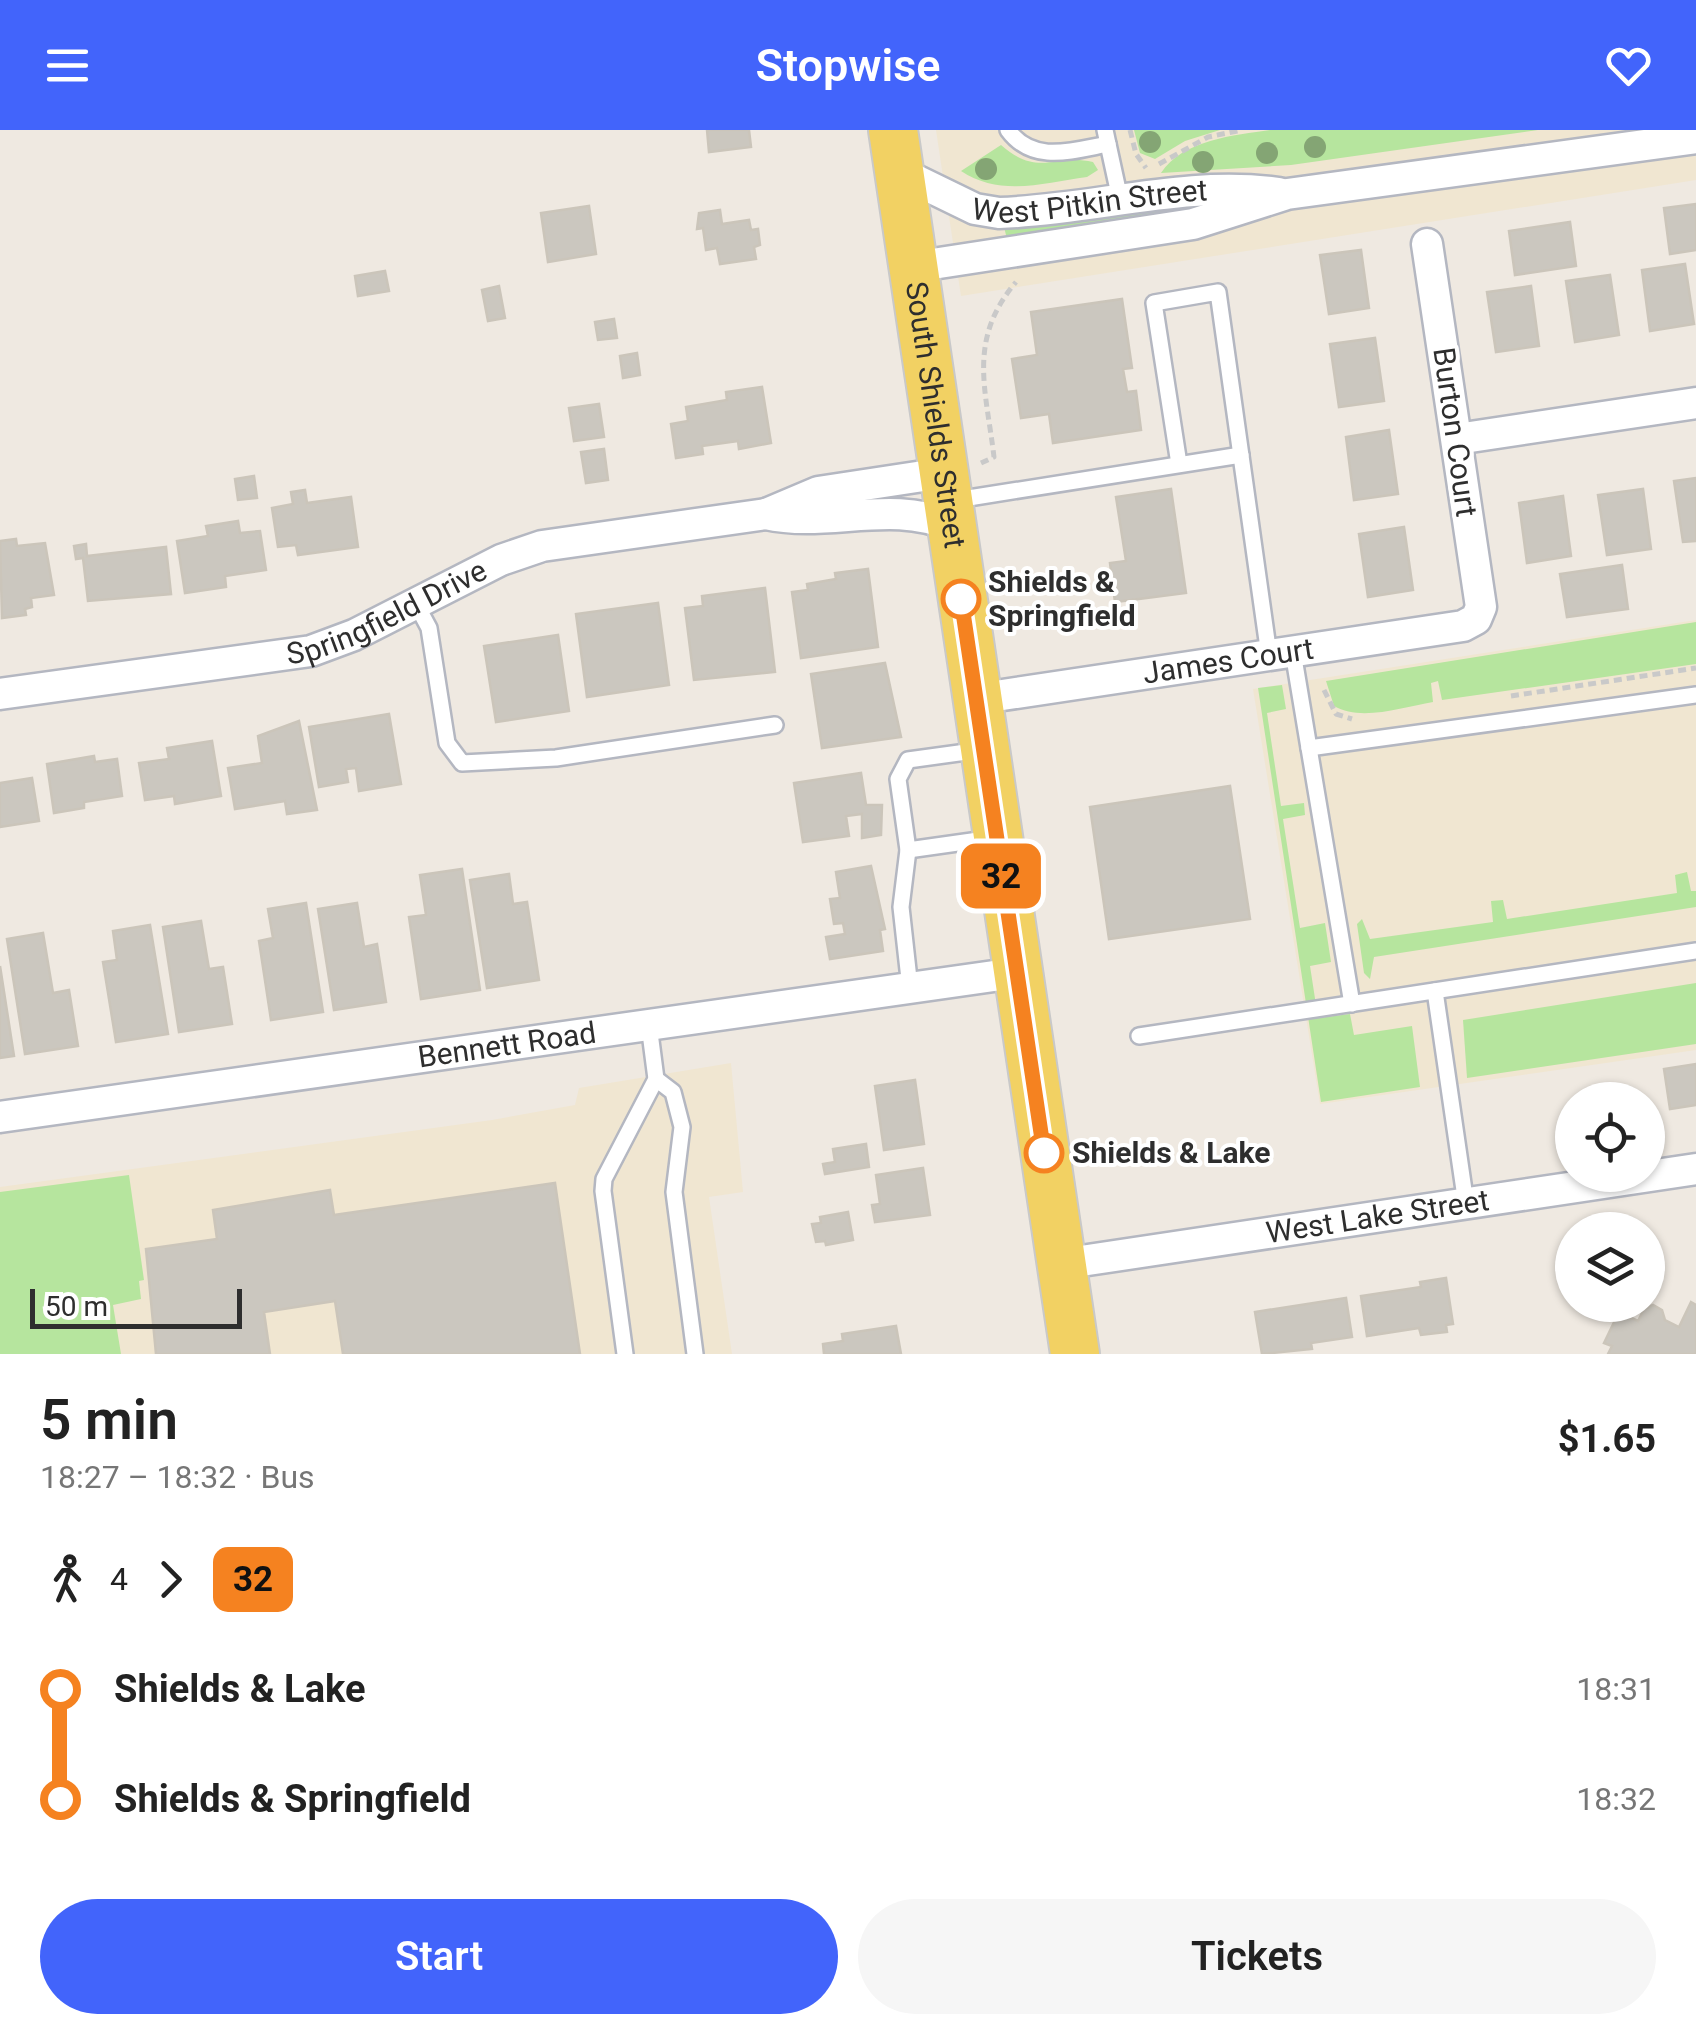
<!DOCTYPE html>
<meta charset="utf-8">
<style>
body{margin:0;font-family:Roboto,sans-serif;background:#f6f6f6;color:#222;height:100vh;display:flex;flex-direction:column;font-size:38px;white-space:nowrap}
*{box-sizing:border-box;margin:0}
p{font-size:32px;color:#767676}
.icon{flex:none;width:55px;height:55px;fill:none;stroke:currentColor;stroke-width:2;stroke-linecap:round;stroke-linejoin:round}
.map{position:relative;height:1224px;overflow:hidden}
.panel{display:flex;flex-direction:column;background:#fff;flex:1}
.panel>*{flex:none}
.badge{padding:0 20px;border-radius:15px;font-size:35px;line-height:65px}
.tools{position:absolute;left:1555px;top:952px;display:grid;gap:20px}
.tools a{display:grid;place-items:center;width:110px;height:110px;border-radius:50%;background:#fff;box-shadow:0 2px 8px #0004;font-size:50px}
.scale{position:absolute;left:30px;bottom:25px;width:212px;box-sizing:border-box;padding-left:10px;border:5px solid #2e2e2e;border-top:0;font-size:28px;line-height:35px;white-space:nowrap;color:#2e2e2e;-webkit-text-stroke:8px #fff;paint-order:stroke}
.map>.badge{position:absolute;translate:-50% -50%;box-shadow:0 0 0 5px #fff}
.legs{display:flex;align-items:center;gap:15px;height:110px;padding:0 40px;font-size:32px}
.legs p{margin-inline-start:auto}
.headline{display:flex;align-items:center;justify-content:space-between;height:170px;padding:0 40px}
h1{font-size:55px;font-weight:600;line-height:75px}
.primary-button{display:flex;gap:20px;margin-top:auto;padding:20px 40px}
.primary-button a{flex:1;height:115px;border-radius:60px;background:#4264fb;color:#fff;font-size:40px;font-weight:600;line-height:115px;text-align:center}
.primary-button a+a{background:#f6f6f6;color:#222}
ul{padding:0 40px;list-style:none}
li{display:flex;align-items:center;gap:35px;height:110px;font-size:38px}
li i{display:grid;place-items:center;width:15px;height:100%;margin:0 12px;background:currentColor}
li i::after{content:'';width:25px;height:25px;margin:-12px;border:8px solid;border-radius:50%;background:#fff}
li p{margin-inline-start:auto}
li:first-child i{background:linear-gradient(#0000 50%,currentColor 0)}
li:last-child i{background:linear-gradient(currentColor 50%,#0000 0)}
header{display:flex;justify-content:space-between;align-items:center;height:130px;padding:0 40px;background:#4264fb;color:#fff;font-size:45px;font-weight:600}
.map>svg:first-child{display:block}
.education{fill:#f0e6d1}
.green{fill:#b6e59e}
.building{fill:#cbc7bf;stroke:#cbc5ba;stroke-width:2.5}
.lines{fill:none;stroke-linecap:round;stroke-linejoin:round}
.lane-casing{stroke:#b4b7c1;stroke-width:20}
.street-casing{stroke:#b4b7c1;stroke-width:35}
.primary-casing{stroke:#c9c9c9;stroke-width:52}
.path{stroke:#c9c9c9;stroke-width:5;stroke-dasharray:8 5;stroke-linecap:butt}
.lane{stroke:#fff;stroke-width:15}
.street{stroke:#fff;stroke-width:30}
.primary{stroke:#f2d163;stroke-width:48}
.tree{fill:#84a574}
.line-1-casing{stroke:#fff;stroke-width:22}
.line-1{stroke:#f58220;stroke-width:15}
.stop-1-dot{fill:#fff;stroke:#f58220;stroke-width:5}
.labels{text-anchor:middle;stroke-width:8;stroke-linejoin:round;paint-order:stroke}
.street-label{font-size:30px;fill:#2e2e2e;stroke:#fff}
.stop-label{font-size:30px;font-weight:bold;fill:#2e2e2e;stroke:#fff;text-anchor:start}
</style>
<header><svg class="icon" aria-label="menu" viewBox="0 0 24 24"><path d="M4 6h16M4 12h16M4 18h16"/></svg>Stopwise<svg class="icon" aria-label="heart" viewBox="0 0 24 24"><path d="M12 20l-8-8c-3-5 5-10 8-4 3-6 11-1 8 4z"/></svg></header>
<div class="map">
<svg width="1696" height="1224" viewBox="0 0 1696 1224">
<rect width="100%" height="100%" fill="#efe9e1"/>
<g class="education">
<polygon points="936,0 1696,0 1696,50 961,166"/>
<polygon points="1696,490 1696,920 1320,974 1253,559"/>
<polygon points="731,933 743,1062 709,1067 732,1224 0,1224 0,1057 492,990 575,975 579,958"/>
</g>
<g class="green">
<polygon points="1134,0 1220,0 1185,11 1155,29 1140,23"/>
<path d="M1270 0H1538L1291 35 1161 43C1182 10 1235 5 1270 0Z"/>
<path d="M1001 15C1038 48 1055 23 1093 32L1098 40 1087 47C1044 53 1000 67 961 41Z"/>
<polygon points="1198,70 1200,80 1007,109 1004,97"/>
<path d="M1696 492V534L1442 570 1438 551 1431 553 1433 572C1403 577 1361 592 1334 576L1326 551Z"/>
<polygon points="1282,555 1286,579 1267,583 1281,676 1304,673 1305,685 1283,689 1300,798 1325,793 1331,832 1310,836 1318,888 1350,884 1354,905 1412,896 1420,957 1321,972 1258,558"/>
<polygon points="1687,742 1691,761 1696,761 1696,777 1374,827 1370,849 1364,843 1357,794 1362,789 1370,809 1493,792 1491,771 1503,770 1507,789 1677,763 1675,745"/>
<polygon points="1696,853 1696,914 1467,948 1463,890"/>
<polygon points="129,1045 144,1150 139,1151 141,1169 113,1175 121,1224 0,1224 0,1062"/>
</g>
<g class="building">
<polygon points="707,0 749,0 751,17 709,22"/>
<polygon points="1696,74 1696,120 1670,124 1664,78"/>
<polygon points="589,76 596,124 548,132 541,83"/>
<polygon points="720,80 722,94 749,90 751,100 758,99 760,115 754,117 756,129 720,134 717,118 706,120 703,98 697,99 699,83"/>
<polygon points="1570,92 1576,136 1515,145 1509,101"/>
<polygon points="1361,120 1369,178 1329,184 1320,125"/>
<polygon points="1685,134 1694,194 1650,201 1642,140"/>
<polygon points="385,141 389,161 358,166 355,146"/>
<polygon points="1610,145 1619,205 1575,212 1566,151"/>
<polygon points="499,156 505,188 488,191 482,160"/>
<polygon points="1531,156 1539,216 1496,222 1487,162"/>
<polygon points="1122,169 1132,238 1123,239 1127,262 1136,261 1141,300 1053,313 1049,284 1021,288 1012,229 1037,225 1031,182"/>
<polygon points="614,189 617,208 598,210 595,192"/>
<polygon points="1375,208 1384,271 1339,277 1330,214"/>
<polygon points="637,223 640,245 623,248 620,226"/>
<polygon points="762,257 771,313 739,319 738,311 702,316 703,324 676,328 671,294 688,291 686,277 727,270 726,262"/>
<polygon points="599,274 604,307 574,311 569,278"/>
<polygon points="1389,300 1398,364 1354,370 1346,307"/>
<polygon points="604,319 608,350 586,353 581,322"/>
<polygon points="254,346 257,368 238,370 235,349"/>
<polygon points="1696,348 1696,411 1683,412 1674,351"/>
<polygon points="1171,359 1186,463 1115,472 1110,433 1126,431 1116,367"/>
<polygon points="1643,359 1651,419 1607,425 1598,365"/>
<polygon points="305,360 307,373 351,367 358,417 298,425 296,415 278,417 272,378 293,374 291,362"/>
<polygon points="1563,366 1571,426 1527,433 1519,373"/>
<polygon points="238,391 240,403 260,401 266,440 225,446 226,457 185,463 177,411 208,406 206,396"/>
<polygon points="1404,397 1413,460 1368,467 1359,404"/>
<polygon points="16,409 17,416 45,413 54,465 31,468 32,477 25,479 26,485 2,488 0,411"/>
<polygon points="86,414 87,426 166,417 171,464 88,471 83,428 76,429 74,416"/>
<polygon points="1622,435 1628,479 1567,487 1560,444"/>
<polygon points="868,439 878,517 801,528 792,462 808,460 807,454 836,449 835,443"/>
<polygon points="765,458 775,542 694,550 685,478 703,476 702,466"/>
<polygon points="658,473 669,555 587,567 576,484"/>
<polygon points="558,505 569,581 496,592 484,516"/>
<polygon points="885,533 901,607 822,618 811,544"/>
<polygon points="389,584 401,654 359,661 356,638 346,639 348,652 319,657 309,597"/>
<polygon points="299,591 317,680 287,684 285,671 235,679 228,638 262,633 258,606"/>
<polygon points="212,611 221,666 175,674 174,666 145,670 139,633 169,629 167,618"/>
<polygon points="94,626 95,632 117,629 122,666 84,672 84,678 54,683 47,634"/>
<polygon points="861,643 866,675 882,675 881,705 862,708 862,684 846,686 849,706 803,712 794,653"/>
<polygon points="32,648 39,691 0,697 0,653"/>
<polygon points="1230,656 1250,789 1109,809 1090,677"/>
<polygon points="871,736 885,799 880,800 883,821 830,829 826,807 845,804 843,793 834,794 830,769 840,768 836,742"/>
<polygon points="462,739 480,860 421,869 409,787 426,785 420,745"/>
<polygon points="509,744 513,774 527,772 539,850 487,858 470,750"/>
<polygon points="306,773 323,882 271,890 259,811 273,808 268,779"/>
<polygon points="357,773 364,817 377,814 386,872 334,880 318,779"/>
<polygon points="201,791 209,839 223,837 232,894 179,902 163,797"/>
<polygon points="150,795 168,904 116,912 103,832 117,830 113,801"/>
<polygon points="43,803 53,863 69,860 78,916 25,924 7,809"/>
<polygon points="0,836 14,926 0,928"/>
<polygon points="1696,934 1696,975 1670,979 1664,939"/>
<polygon points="915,950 924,1014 884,1020 875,956"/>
<polygon points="866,1014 869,1037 825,1044 823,1034 835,1032 833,1019"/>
<polygon points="923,1038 930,1085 875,1092 872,1075 880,1074 876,1045"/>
<polygon points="555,1053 580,1224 343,1224 335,1171 264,1182 270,1224 156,1224 146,1119 217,1109 213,1080 330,1060 334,1085"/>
<polygon points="848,1082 853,1110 826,1115 825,1111 816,1112 812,1094 821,1093 820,1087"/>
<polygon points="1446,1148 1453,1194 1446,1195 1447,1202 1421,1205 1419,1198 1367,1206 1361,1166 1421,1157 1420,1152"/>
<polygon points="1346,1168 1352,1207 1311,1213 1312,1219 1262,1224 1255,1182"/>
<polygon points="1691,1172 1696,1175 1696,1224 1608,1224 1612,1216 1604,1213 1619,1182 1638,1191 1644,1179 1653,1175 1662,1180 1665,1190 1679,1197"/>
<polygon points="896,1196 901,1224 824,1224 823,1214 843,1211 842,1204"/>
</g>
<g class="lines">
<defs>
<g id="lane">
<path d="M1008 0C1033 34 1071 21 1108 14L1105 0"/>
<polyline points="1108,14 1120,69"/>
<polyline points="1179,334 1154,173 1218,162 1269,525"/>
<polyline points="956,370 1241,325"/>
<polyline points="415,472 429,498 447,613 462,633 556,628 775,595"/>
<polyline points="1293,522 1309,618"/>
<polyline points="908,720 993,708"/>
<polyline points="910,858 901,777 908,720 898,649 908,630 981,620"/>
<polyline points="1435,861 1466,1074"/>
<polyline points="1352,874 1309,618 1696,565"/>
<polyline points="1139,906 1696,821"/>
<polyline points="656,949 673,962 682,997 674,1062 695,1224"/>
<polyline points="625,1224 603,1061 604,1049 656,949 649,895"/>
</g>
<g id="street">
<path id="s1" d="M899 42 975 79 999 83C1093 80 1185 50 1279 63"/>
<polyline points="913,137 1193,94 1287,64 1696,8"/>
<polyline points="1457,309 1696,273"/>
<path d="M766 384C828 398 892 369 951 396"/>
<path id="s2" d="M0 564 311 521 354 505 501 430 542 416 766 384 818 362 943 343"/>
<path id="s3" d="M976 569 1463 496 1476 489 1481 477 1427 114"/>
<path id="s4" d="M0 987 1015 843"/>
<path id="s5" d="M1061 1134 1696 1039"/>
</g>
<g id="primary">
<path id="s6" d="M893 0 1075 1224"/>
</g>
</defs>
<use href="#lane" class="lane-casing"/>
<use href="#street" class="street-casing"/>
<use href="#primary" class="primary-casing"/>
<g class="path">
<polyline points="1130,0 1136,24 1146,38"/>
<polyline points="1159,34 1208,7 1242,0"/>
<path d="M981 333 994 327C986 259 967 210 1016 152"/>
<polyline points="1324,560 1336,584 1352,589"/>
<polyline points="1511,566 1696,538"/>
</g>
<use href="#lane" class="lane"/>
<use href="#street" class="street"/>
<use href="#primary" class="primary"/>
</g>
<g class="tree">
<circle cx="1150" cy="12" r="11"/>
<circle cx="1315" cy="17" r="11"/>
<circle cx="1267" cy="23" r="11"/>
<circle cx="1203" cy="32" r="11"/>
<circle cx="986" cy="39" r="11"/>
</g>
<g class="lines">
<defs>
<polyline id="line-1" points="961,469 1044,1023"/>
</defs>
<use href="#line-1" class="line-1-casing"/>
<use href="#line-1" class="line-1"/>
</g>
<g class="stop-1-dot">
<circle cx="961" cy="469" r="18"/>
<circle cx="1044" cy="1023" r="18"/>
</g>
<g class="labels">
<g class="street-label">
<text dy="10" stroke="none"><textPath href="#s1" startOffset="200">West Pitkin Street</textPath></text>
<text dy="10" stroke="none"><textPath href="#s6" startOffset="288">South Shields Street</textPath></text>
<text transform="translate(1455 302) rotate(82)" y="10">Burton Court</text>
<text dy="10" stroke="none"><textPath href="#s2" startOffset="398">Springfield Drive</textPath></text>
<text dy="10" stroke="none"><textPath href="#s3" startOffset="255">James Court</textPath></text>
<text dy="10" stroke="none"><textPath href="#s4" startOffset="512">Bennett Road</textPath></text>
<text dy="10" stroke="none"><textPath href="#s5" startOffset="320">West Lake Street</textPath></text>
</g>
<g class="stop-label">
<text x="988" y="462">Shields &amp;<tspan x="988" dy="34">Springfield</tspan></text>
<text x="1072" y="1033">Shields &amp; Lake</text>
</g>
</g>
</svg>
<div class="tools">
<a><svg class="icon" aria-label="locate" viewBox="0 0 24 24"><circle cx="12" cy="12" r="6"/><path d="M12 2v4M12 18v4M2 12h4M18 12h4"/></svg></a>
<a><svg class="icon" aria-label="layers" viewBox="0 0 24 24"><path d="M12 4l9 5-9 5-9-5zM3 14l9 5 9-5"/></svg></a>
</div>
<div class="scale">50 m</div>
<b class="badge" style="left:1001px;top:746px;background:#f58220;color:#111">32</b>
</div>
<section class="panel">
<div class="headline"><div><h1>5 min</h1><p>18:27 – 18:32 · Bus</p></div><b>$1.65</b></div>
<div class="legs"><svg class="icon" aria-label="walk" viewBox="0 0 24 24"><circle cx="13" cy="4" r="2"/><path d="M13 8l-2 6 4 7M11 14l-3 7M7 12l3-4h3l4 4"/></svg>4<svg class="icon" aria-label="forward" viewBox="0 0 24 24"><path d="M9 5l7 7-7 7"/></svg><b class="badge" style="background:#f58220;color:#111">32</b></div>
<ul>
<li><i style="color:#f58220"></i><b>Shields &amp; Lake</b><p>18:31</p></li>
<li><i style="color:#f58220"></i><b>Shields &amp; Springfield</b><p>18:32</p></li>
</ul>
<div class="primary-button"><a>Start</a><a>Tickets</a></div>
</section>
